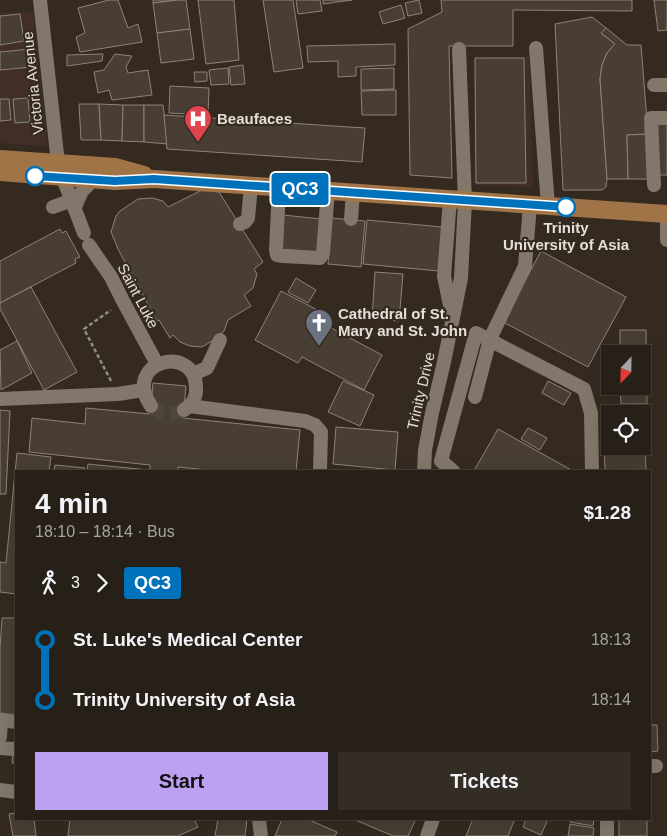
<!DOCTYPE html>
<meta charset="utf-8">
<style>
body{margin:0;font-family:Arial,sans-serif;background:#332d25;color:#f1f3f6;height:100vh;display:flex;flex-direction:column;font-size:19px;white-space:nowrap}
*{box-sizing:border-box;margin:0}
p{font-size:16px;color:#a4a3a2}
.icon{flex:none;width:28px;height:28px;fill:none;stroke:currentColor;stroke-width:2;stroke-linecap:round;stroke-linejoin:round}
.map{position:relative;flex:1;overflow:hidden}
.panel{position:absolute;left:15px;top:470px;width:636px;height:350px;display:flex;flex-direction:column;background:#272018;border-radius:0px;box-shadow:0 5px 20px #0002,0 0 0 1px #433e37}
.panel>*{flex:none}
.badge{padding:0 10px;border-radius:4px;font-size:18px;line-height:32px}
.needle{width:32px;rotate:202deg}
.tools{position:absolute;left:601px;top:345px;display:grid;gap:10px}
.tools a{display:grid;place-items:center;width:50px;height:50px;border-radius:0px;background:#272018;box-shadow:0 5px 20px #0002,0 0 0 1px #433e37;font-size:25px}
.map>.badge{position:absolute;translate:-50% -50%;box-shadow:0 0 0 2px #fff}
.legs{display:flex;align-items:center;gap:8px;height:55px;padding:0 20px;font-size:16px}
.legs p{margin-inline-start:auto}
.head{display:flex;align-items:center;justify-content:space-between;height:85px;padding:0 20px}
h1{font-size:28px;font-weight:800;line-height:38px}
.button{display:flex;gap:10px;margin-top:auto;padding:10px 20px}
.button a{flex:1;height:58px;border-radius:0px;background:#bca0f2;color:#111;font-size:20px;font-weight:800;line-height:58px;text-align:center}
.button a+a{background:#332d25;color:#f1f3f6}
ul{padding:0 20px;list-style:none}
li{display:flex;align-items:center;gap:18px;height:60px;font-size:19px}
li i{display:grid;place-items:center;width:8px;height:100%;margin:0 6px;background:currentColor}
li i::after{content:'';width:12px;height:12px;margin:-6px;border:4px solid;border-radius:50%;background:#272018}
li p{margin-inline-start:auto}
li:first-child i{background:linear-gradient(#0000 50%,currentColor 0)}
li:last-child i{background:linear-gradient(currentColor 50%,#0000 0)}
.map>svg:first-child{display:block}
.commercial{fill:#412f27}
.building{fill:#483e33;stroke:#8e8376;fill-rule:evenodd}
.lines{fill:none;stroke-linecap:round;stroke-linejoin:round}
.minor-tunnel{stroke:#4e453b;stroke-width:14;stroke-dasharray:14 7;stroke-linecap:butt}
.path{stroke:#928a82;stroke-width:2.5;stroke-dasharray:4 2.5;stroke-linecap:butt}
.minor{stroke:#82776a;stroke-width:14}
.major{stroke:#a17447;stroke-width:18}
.line-1-casing{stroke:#fff;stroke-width:11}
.line-1{stroke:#0072bc;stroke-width:8}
.stop-1-dot{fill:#fff;stroke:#0072bc;stroke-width:2.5}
.labels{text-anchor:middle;stroke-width:4.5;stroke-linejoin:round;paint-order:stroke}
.street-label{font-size:15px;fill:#e4ded7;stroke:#342a20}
.poi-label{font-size:15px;font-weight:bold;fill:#e4ded7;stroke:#342a20;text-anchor:start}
.stop-label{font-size:15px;font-weight:bold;fill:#e4ded7;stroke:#342a20}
</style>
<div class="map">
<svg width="667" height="836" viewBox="0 0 667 836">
<rect width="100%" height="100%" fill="#342a20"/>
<g class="commercial">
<polygon points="33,11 48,146 0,143 0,13"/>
<polygon points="529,57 533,187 474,185 474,58"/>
</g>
<g class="building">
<polygon points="109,0 118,0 128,28 138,24 142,42 80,52 76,37 85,33 78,8"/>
<polygon points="153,0 178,0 153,3"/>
<polygon points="178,0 186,0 190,29 157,33 153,3"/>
<polygon points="198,0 234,0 239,60 206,64"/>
<polygon points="263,0 293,0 303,68 274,72"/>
<polygon points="296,0 320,0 322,11 298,14"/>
<polygon points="323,0 352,0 323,4"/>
<polygon points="419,0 422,13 408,16 405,3"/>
<polygon points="441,0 632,0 632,11 513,10 513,46 449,46 452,178 410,175 408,29 442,12"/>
<polygon points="654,0 667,0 667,30 658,31"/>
<polygon points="401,5 405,18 383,24 379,12"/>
<polygon points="20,14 24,41 0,45 0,16"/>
<polygon points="592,17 606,28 601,33 615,44 607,53 602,65 600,79 607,179 606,187 602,190 563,190 555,24"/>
<polygon points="606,28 627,45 641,45 648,134 627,135 628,179 607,179 600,79 602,65 607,53 615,44 601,33"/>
<polygon points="190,29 194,59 161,63 157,33"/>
<polygon points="395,44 395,65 356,67 356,76 338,77 338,61 308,62 307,46"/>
<polygon points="30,49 32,67 0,70 0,52"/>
<polygon points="103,54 102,61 67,66 67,55"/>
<polygon points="115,54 132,56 126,67 128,73 148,70 152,95 112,100 109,90 98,93 94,72 104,70"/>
<polygon points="475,58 524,58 526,183 476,183"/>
<polygon points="243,65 245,84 231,85 229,67"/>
<polygon points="228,68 229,84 211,85 209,70"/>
<polygon points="394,68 394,89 361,90 361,69"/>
<polygon points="194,72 207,72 207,81 195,82"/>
<polygon points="170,86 209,88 208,115 169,113"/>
<polygon points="396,90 396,115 362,115 361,91"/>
<polygon points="28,98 30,122 15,123 13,99"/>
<polygon points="0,99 9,99 11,120 0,121"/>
<polygon points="79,104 99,104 101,140 81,140"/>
<polygon points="99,104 123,105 122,141 101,140"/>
<polygon points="123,105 144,105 144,142 122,141"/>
<polygon points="144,105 163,105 168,144 144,142"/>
<polygon points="164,115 365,128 362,162 167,149"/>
<polygon points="656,124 667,124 667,175 658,175"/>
<polygon points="648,134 649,179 628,179 627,135"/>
<polygon points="214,184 263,262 254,269 257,274 253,288 244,295 251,306 228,320 224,331 217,338 202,347 190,346 180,342 173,335 170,338 159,320 157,321 119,251 111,232 116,216 120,211 138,199 152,198 163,201 168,207"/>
<polygon points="283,215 321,219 318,253 280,249"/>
<polygon points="331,218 365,221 361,267 328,264"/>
<polygon points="367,220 442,227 439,271 363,264"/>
<polygon points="60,229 62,233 66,231 80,257 75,259 76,263 0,303 0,261"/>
<polygon points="541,251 626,297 588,367 503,322"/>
<polygon points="375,272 403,274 399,321 372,319"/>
<polygon points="296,278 316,290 308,303 288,292"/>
<polygon points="31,287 77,372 44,390 0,309 0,303"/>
<polygon points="281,291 325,314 320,322 382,355 364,390 302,357 298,363 255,340"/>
<polygon points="620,330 646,330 647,404 621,404 620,386 642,386 642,354 620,354"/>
<polygon points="17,341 32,373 1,390 0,350"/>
<polygon points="343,381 374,395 360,426 328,412"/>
<polygon points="548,381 571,393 564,405 542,393"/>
<polygon points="153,383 186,386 183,418 300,430 296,471 218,471 178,467 178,471 150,471 150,465 29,452 32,418 85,424 86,408 150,414"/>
<polygon points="0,410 10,411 6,494 0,494"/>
<path d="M644 412 646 471H605L603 413ZM610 414H642V446H610Z"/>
<polygon points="336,427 398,432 395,470 333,464"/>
<polygon points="528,428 547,438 540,450 521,439"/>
<polygon points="498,429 573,471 478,471 475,469"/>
<polygon points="17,453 51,457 49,471 16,471 16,594 0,592 0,562 6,563"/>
<polygon points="88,464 149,470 149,471 87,471"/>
<polygon points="55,465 85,468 84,471 54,471"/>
<polygon points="2,618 16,618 16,715 0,713 0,648"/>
<polygon points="16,725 16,763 12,763"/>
<polygon points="650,725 657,725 658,751 650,752"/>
<polygon points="16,813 16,819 34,819 36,836 13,836 9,814"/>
<polygon points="70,819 194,819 198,827 178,836 68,836"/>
<polygon points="218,819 247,819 245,836 215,836"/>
<polygon points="282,819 307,819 337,832 335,836 275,836"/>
<polygon points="353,819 416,819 408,836 393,836"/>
<polygon points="473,819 508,819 514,821 508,836 466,836"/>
<polygon points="526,819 548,819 541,835 523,827"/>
<polygon points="570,819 594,819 593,826 570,822"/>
<rect x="619" y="819" width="28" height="17"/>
<polygon points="570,824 594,828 593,836 568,836"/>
</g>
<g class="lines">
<path class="minor-tunnel" d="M151 406C161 414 171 416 184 410"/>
<polyline class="path" points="111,381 84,329 111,310"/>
<g class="minor">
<polyline points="40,0 58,163"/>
<polyline points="536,48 548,206"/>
<polyline points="654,85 667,85"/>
<polyline points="66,168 63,178 84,233"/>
<polyline points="654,185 651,118 667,118"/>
<polyline points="279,187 276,250 277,255 283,256 320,258 323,253 328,191"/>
<polyline points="450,199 444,276 451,310"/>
<polyline points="53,207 72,200"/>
<polyline points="75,207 82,191 94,179"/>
<polyline points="667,214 667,240"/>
<polyline points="351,219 353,192"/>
<polyline points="240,224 245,222 248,218 251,185"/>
<polyline points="89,245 111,277 123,301 157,364"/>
<polyline points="193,374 207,368 220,340"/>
<polyline points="475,397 490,339 525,266 530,205"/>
<polyline points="0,399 118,394 143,390"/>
<path d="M151 406C121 361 195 343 196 387 197 397 192 405 184 410"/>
<polyline points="189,406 305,421 315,425 321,432 320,471"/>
<polyline points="424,471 425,450 432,413 444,362 461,278 465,201 459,49"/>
<polyline points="453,471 441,461 476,333 584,389 591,413 592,471"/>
<polyline points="0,737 1,720 16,722"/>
<polyline points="0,748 13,749"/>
<polyline points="650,766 656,766"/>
<polyline points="0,790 16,792"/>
<polyline points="259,819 261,836"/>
<polyline points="607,819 607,836"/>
<polyline points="427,836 433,819"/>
</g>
<g class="major">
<polyline points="0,159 115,167 144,175"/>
<polyline points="0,172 115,181 154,179 667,214"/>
</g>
</g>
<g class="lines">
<defs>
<polyline id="line-1" points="35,176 115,181 154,179 566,207"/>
</defs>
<use href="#line-1" class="line-1-casing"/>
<use href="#line-1" class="line-1"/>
</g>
<defs>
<symbol id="hospital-pin" viewBox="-11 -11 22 30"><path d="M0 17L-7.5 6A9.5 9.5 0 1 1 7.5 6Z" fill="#e0444e" stroke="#342a20"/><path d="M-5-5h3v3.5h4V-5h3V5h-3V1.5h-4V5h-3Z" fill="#fff"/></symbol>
<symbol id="church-pin" viewBox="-11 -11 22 30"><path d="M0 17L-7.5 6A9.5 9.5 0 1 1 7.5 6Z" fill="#6b7280" stroke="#342a20"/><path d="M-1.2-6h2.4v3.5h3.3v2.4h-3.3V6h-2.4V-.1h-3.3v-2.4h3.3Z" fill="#fff"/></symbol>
</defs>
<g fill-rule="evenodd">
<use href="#hospital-pin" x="182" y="103" width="32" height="43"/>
<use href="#church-pin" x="303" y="307" width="32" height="43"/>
</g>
<g class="stop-1-dot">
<circle cx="35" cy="176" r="9"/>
<circle cx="566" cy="207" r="9"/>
</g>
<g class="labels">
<g class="street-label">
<text transform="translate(33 83) rotate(-96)" y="5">Victoria Avenue</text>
<text transform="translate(138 296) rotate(62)" y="5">Saint Luke</text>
<text transform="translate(421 391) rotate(-77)" y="5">Trinity Drive</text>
</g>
<g class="poi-label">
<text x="217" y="124">Beaufaces</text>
<text x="338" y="319">Cathedral of St.<tspan x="338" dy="17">Mary and St. John</tspan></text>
</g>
<g class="stop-label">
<text x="566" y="233">Trinity<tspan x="566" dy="17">University of Asia</tspan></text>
</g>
</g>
</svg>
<div class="tools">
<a><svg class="needle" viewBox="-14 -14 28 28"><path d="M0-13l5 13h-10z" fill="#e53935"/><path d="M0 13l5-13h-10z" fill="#a4a3a2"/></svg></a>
<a><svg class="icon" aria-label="locate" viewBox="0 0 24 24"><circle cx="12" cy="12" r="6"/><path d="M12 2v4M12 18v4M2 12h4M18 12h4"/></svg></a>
</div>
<b class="badge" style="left:300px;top:189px;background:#0072bc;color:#fff">QC3</b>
<section class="panel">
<div class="head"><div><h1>4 min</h1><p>18:10 – 18:14 · Bus</p></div><b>$1.28</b></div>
<div class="legs"><svg class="icon" aria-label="walk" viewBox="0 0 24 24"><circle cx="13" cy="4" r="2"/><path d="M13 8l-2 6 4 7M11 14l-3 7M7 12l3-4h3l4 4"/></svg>3<svg class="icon" aria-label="forward" viewBox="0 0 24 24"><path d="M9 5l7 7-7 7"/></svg><b class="badge" style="background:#0072bc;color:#fff">QC3</b></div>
<ul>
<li><i style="color:#0072bc"></i><b>St. Luke's Medical Center</b><p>18:13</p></li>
<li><i style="color:#0072bc"></i><b>Trinity University of Asia</b><p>18:14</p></li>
</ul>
<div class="button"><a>Start</a><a>Tickets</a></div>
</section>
</div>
